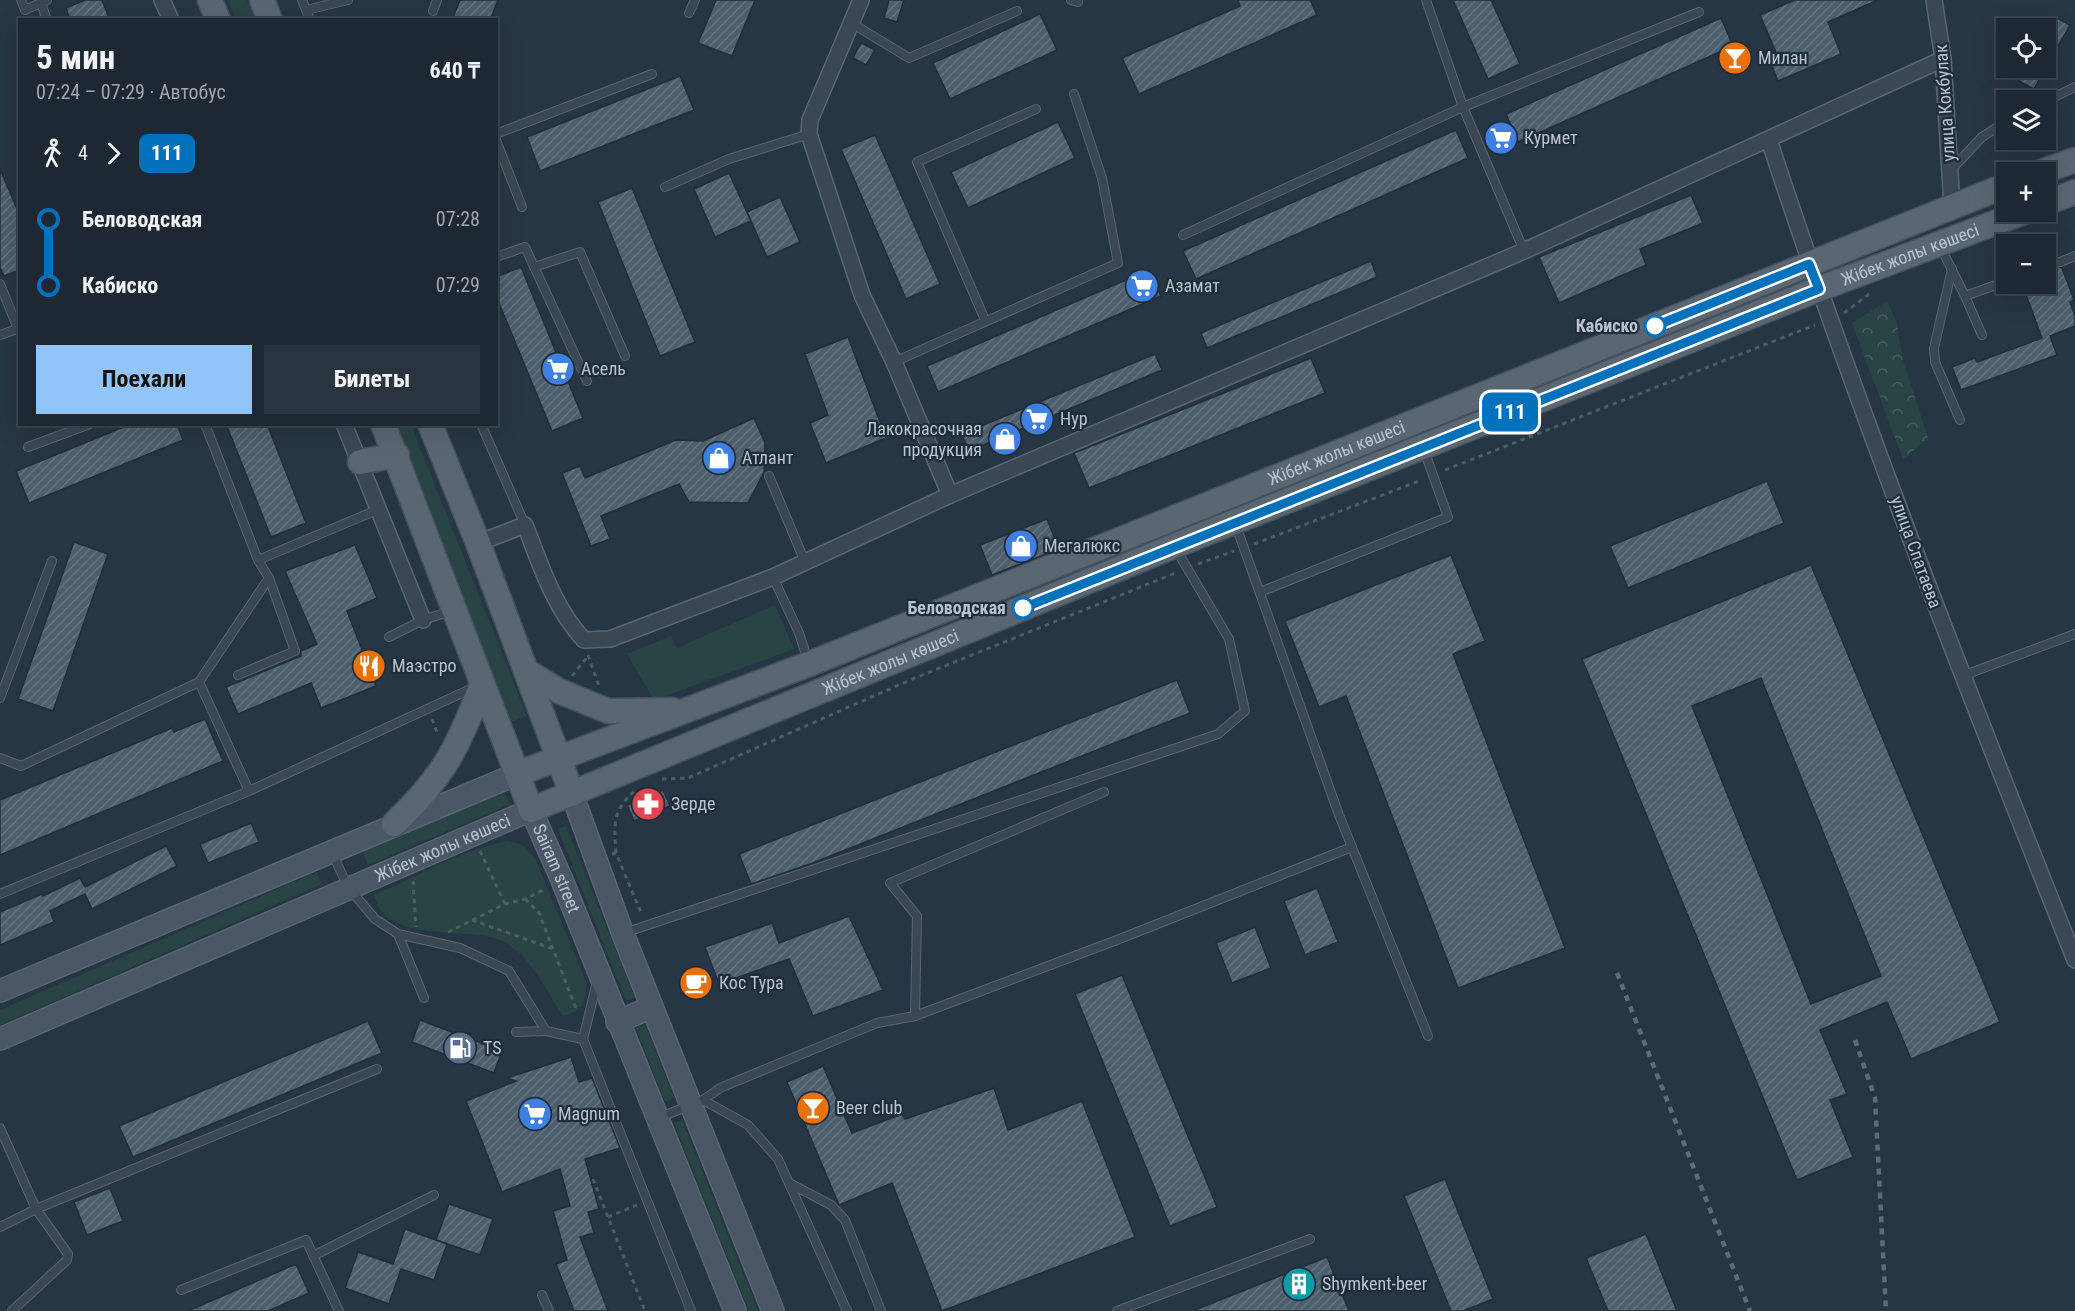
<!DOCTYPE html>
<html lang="ru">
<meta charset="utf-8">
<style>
body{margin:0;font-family:"Roboto Condensed",sans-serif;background:#2a343f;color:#f1f3f6;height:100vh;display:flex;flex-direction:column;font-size:22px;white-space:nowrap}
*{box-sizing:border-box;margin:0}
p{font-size:20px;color:#a0a6ac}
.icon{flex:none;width:33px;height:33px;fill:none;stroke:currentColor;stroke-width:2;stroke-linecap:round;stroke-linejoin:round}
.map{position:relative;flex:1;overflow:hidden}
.panel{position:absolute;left:18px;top:18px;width:480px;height:408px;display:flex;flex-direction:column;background:#1d2833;border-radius:0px;box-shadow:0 6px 24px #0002,0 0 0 2px #3b444e}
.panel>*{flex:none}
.badge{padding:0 12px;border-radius:9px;font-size:21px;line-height:39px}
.fabs{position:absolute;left:1996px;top:18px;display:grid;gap:12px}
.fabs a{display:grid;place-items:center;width:60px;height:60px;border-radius:0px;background:#1d2833;box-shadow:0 6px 24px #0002,0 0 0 2px #3b444e;font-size:30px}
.map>.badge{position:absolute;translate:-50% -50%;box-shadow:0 0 0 3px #fff}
.legs{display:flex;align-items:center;gap:9px;height:66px;padding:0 18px;font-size:20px}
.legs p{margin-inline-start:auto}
.summary{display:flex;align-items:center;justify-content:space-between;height:102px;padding:0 18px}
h1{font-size:33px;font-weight:700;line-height:45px}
.primary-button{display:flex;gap:12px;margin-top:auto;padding:12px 18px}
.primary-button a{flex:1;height:69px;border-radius:0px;background:#91c4f9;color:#111;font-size:24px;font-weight:700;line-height:69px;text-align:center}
.primary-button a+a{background:#2a343f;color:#f1f3f6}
ul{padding:0 18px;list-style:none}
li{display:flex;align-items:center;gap:21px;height:66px;font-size:22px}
li i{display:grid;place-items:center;width:9px;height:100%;margin:0 8px;background:currentColor}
li i::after{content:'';width:15px;height:15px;margin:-8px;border:4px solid;border-radius:50%;background:#1d2833}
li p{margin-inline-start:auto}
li:first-child i{background:linear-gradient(#0000 50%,currentColor 0)}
li:last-child i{background:linear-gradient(currentColor 50%,#0000 0)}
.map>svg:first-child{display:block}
.green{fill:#294445}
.forest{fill:url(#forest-crowns)}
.building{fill:url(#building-hatch);stroke:#222f3b;stroke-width:1.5;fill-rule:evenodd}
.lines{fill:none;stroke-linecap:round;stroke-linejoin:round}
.lane-casing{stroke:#5a6671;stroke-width:10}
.street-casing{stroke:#5a6671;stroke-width:18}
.secondary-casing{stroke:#5a6671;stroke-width:24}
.primary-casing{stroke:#45515d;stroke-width:27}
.path{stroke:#476061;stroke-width:3;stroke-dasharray:4.5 4.5;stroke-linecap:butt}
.lane{stroke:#3b4853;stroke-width:8}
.street{stroke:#3b4853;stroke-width:15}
.secondary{stroke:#495766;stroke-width:21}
.primary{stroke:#5a6773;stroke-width:24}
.rail{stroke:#5e6c7a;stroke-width:4.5;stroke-dasharray:6 6;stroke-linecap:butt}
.line-1-casing{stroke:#fff;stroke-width:14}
.line-1{stroke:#0072bc;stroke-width:9}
.stop-1-dot{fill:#fff;stroke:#0072bc;stroke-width:3}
.labels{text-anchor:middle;stroke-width:4.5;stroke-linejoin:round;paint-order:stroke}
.poi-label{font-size:18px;fill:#b9c3cd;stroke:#202d39;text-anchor:start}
.street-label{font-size:18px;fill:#b9c3cd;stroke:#202d39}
.stop-label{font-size:18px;font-weight:bold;fill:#b9c3cd;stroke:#202d39;text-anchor:end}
</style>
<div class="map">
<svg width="2075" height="1311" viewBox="0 0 2075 1311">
<defs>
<pattern id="forest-crowns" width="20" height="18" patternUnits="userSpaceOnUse" patternTransform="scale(1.5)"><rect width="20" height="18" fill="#294445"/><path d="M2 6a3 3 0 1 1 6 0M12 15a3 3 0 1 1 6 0" fill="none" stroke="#465d5f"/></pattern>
<pattern id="building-hatch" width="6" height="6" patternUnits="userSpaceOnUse" patternTransform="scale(1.5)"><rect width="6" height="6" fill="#4d5e6c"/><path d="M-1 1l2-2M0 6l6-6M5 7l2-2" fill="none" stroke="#657380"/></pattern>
</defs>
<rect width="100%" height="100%" fill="#273644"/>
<g class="green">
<polygon points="228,0 247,0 255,19 236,19"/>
<polygon points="393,425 411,425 527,716 512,722"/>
<polygon points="775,605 794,649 654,700 627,654 671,636 677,648"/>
<polygon points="503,790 510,804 368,865 362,851"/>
<polygon points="566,826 635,998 626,1001 558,829"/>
<path d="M507 841 521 844 535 858 587 984C585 1004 583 1010 563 1016 546 990 528 950 497 939 467 928 405 940 381 911 378 907 376 899 374 894 422 876 454 852 507 841Z"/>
<polygon points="317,872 322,884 0,1025 0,1010"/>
<polygon points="645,1024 674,1098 665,1102 636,1028"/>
<polygon points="682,1120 758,1311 749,1311 674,1123"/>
</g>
<polygon class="forest" points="1887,301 1897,323 1902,357 1928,438 1903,459 1852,323"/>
<g class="building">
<polygon points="85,0 102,0 110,20 70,20 66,8"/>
<polygon points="460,0 498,0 490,20 452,20"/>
<polygon points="716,0 755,0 732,56 698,43"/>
<polygon points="889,0 904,0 897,22 884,18"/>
<polygon points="1238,0 1310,0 1317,15 1139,94 1122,58 1240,6"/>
<polygon points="1453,0 1491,0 1520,64 1488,79"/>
<polygon points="1795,0 1878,0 1828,22 1841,54 1778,81 1770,61 1778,57 1760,15"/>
<polygon points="1040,14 1057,50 950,99 933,63"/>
<polygon points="2055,17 2070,25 2034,89 2019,81 2027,68 2046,68 2046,33"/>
<polygon points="1721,18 1733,46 1518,142 1506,114"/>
<polygon points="861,43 875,50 866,65 853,58"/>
<polygon points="680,76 694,110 540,171 527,137"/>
<polygon points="1058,122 1075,158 968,208 951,172"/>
<polygon points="1456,130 1468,158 1196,279 1183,251"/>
<polygon points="875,135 940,284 906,299 841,149"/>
<polygon points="0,169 20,216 20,270 4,276 0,267"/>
<polygon points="729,173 751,221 715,237 694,189"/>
<polygon points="632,188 695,342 660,356 598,202"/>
<polygon points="1691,195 1703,223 1640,249 1646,265 1559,303 1539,257"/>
<polygon points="780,197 800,242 767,257 747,212"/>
<polygon points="2057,253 2054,264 2062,268 2074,300 2070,302 2075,316 2075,326 2050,336 2057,355 1961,390 1952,367 1975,358 1977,362 2042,338 2022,284 2046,284 2046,256"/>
<polygon points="1371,261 1377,277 1207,348 1201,333"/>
<polygon points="521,267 583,418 552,431 496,296 496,277"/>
<polygon points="1149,270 1161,296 938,392 927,366"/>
<polygon points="848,337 886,438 826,463 810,423 828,415 805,354"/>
<polygon points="1155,354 1162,370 969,451 962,434"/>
<polygon points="1311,358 1325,393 1089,488 1074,453"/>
<polygon points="754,418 765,443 764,472 748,503 689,502 679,484 601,516 610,539 591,546 562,473 580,466 585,478 676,440 703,441"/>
<polygon points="131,424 177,424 183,440 29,503 16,471"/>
<polygon points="226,424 267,424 306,523 271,537"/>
<polygon points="1767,481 1784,523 1628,588 1610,546"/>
<polygon points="1047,519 1059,549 992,575 980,545"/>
<polygon points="74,542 108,554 53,711 18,699"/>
<polygon points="355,545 377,598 347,611 376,686 321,708 311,683 238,714 226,687 301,656 301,651 317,644 285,571"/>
<polygon points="1451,555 1485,641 1453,654 1565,948 1458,988 1346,696 1319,707 1285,621"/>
<path d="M1811 565 2000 1022 1911 1059 1887 1002 1820 1030 1847 1094 1830 1100 1853 1157 1797 1180 1582 659ZM1761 678 1881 976 1811 1004 1692 706Z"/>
<polygon points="1177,680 1190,713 810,864 751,884 739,854"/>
<polygon points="205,719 223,761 0,855 0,800 172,728 174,732"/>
<polygon points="663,790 670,806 634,821 627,805"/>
<polygon points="251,823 259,842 208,863 200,844"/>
<polygon points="166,846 177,866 92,909 85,894 50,911 54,922 0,945 0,912 42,894 43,896 80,878 85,887"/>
<polygon points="1317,888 1338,942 1305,955 1284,901"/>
<polygon points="849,916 883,990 813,1016 789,959 719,984 705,947 772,923 779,943"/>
<polygon points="1255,927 1271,968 1232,983 1216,943"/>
<polygon points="1122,975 1217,1207 1170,1226 1075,994"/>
<polygon points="420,1020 502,1051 494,1073 412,1042"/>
<polygon points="368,1021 382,1053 133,1157 119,1126"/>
<polygon points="571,1057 579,1082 592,1078 620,1148 585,1159 599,1209 588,1212 594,1233 580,1237 608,1311 574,1311 556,1264 567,1260 553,1211 570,1206 560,1169 502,1192 466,1101 516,1081 507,1078"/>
<polygon points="823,1066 852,1133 902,1114 905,1119 994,1088 1008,1130 1082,1101 1135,1237 942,1311 892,1183 839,1205 787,1082"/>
<polygon points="1445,1179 1493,1299 1463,1311 1451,1311 1404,1196"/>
<polygon points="110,1188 123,1221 87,1235 74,1202"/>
<polygon points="449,1204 493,1219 480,1255 436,1240"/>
<polygon points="405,1229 447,1244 434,1280 401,1269 389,1304 345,1288 358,1252 393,1264"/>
<polygon points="1646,1234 1677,1311 1608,1311 1586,1258"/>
<polygon points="1327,1257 1349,1311 1195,1311 1195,1310"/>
<polygon points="296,1264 309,1293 268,1311 188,1311"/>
</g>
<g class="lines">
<defs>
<g id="lane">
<polyline points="21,0 25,10 47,0"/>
<polyline points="302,0 310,20"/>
<polyline points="1071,0 1078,2"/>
<polyline points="1426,0 1463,107 1524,251"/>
<polyline points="41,3 47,20"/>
<polyline points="306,10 348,0"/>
<polyline points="433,11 437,0"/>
<polyline points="689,13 695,0"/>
<polyline points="853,24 909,58 1017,11"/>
<polyline points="2046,101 2075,87"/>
<polyline points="496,134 652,74"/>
<polyline points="496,140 522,207"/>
<polyline points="1951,170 1982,137 2007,121"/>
<polyline points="665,187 729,159 809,134"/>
<polyline points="1183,235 1463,107 1699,12"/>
<polyline points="1940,246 1965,296 2007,281"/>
<polyline points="496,257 525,247 587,381"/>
<polyline points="2060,262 2075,256"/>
<polyline points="534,267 580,252 625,356"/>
<polyline points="1952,269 1934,348 1935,362 1960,420"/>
<polyline points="0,284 18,329"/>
<polyline points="1965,296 1982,335"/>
<polyline points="985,320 917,162 1036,109"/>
<polyline points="0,335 20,328"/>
<polyline points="894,362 1118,263 1102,178 1074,94"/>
<polyline points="205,424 258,560"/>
<polyline points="481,424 525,525"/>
<polyline points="28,447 90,424"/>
<polyline points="769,476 805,562"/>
<polyline points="1236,526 1339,815 1428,1036"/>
<polyline points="773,577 799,633 808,661"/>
<polyline points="1260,592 1448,517 1424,450"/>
<polyline points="389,637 423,620 451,611"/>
<polyline points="238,675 295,651 269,578"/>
<polyline points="1962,676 2075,634"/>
<polyline points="0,698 52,561"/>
<polyline points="0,758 21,766 199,682"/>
<polyline points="249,791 199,682 269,578 258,560 377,510"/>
<polyline points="333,855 348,887 375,919 398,934 460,948 509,971 546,1031 583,1039"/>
<polyline points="0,894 249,791 475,687"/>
<polyline points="624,933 1218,734 1245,711 1229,639 1176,549"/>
<polyline points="398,934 424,998"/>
<polyline points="597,982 583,1039 691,1311"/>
<polyline points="915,1016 917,916 890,883 1104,792"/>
<polyline points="516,1032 546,1031"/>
<polyline points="703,1100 748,1125 778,1159 847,1311"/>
<polyline points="658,1118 703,1100 720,1088 877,1023 915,1016 1117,940 1352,847"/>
<polyline points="0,1128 36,1209 0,1227"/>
<polyline points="789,1183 831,1205 845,1220 881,1311"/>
<polyline points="313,1256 434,1195"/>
<polyline points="181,1290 306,1240 339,1311"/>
<polyline points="542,1295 549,1311"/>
<polyline points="12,1311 67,1260 68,1254 36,1209 377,1069"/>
<polyline points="1117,1311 1310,1239"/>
</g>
<g id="street">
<polyline points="162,0 171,20"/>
<polyline points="861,0 810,120 809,134 862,295 894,362 950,495"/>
<polyline points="1934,0 1943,59 1952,206"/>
<path d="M1769 140C1860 417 1967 689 2075 960"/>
<polyline points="344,424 423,620"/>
<path d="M478 543 525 525C541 566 554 608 584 640L610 639 773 577 950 495 1524 251 1943 59"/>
</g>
<g id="secondary">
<polyline points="572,794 623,934 773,1311"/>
<polyline points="0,991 517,774"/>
<polyline points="617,1022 652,1007"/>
<path id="s1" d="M0 1039 531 810 562 880 735 1311"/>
</g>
<g id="primary">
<polyline points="210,0 218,20"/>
<polyline points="262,0 270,20"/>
<polyline points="2041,172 2075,160"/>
<polyline points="2046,203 2075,192"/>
<path id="s2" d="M383 424 531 810 1174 546 1819 289 2024 212"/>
<polyline points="430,424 478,543 572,794"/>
<polyline points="360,462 397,455"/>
<polyline points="526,671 559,691 608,711 672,710"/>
<path id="s3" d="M517 774 809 664 2007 185"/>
<path d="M394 824C444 776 458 748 482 684"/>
</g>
</defs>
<use href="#lane" class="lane-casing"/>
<use href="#street" class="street-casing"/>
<use href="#secondary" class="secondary-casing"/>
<use href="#primary" class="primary-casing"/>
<g class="path">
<polyline points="1844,313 1872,292"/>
<polyline points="1445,470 1815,325"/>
<polyline points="1254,544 1422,480"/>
<polyline points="1198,564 1234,551"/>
<polyline points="588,655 599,686"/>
<polyline points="572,676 588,656"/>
<polyline points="432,719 438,735"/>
<polyline points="662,779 688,778 910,680 1178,572"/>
<polyline points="480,851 505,904"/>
<path d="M616 853C614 824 612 810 636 790"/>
<polyline points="612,854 616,853 642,915"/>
<polyline points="415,882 413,883 416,927"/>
<polyline points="525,899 539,913 577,1011"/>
<polyline points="472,920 553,949"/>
<polyline points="448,932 505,904 525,899 545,889"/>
<polyline points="593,1179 645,1311"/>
<polyline points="608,1217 637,1205"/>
</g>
<use href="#lane" class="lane"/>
<use href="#street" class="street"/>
<use href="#secondary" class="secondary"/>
<use href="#primary" class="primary"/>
<g class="rail">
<polyline points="1617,973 1750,1311"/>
<polyline points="1855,1040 1875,1098 1886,1311"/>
</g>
</g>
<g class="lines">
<defs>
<polyline id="line-1" points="1023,608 1819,289 1809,264 1655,326"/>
</defs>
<use href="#line-1" class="line-1-casing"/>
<use href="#line-1" class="line-1"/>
</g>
<defs>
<symbol id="bar-disc" viewBox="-11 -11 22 22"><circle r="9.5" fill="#e8710a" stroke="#202d39"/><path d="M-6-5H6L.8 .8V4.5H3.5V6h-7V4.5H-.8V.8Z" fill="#fff"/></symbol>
<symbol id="supermarket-disc" viewBox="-11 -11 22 22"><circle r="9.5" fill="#3f7fe0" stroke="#202d39"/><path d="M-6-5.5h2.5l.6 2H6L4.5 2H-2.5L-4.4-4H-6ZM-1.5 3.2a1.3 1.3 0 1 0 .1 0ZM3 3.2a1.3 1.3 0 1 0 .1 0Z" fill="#fff"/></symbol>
<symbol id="shop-disc" viewBox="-11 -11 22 22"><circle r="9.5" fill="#3f7fe0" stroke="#202d39"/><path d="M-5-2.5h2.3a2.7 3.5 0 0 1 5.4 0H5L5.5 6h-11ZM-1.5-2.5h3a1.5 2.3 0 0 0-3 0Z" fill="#fff"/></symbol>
<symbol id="restaurant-disc" viewBox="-11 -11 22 22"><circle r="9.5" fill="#e8710a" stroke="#202d39"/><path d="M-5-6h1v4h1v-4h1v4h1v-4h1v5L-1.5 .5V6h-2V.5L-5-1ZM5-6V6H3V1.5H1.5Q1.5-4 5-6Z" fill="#fff"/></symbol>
<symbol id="pharmacy-disc" viewBox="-11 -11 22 22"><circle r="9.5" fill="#e0444e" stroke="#202d39"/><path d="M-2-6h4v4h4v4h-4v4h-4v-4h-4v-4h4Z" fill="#fff"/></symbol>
<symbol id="cafe-disc" viewBox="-11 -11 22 22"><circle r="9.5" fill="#e8710a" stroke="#202d39"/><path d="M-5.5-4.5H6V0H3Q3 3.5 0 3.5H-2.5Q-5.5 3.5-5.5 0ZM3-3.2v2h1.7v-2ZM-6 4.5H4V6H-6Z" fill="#fff"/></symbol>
<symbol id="fuel-disc" viewBox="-11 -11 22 22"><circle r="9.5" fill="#5c6f8a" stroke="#202d39"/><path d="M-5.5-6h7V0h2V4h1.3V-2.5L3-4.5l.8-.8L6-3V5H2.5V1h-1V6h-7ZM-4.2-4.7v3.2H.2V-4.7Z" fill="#fff"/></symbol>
<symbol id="building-disc" viewBox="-11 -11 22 22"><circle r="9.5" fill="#0f9aa8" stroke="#202d39"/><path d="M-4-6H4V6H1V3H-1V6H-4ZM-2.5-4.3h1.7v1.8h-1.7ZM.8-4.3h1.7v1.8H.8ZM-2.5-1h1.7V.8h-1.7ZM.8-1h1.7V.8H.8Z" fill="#fff"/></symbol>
</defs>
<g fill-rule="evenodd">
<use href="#bar-disc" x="1716" y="39" width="38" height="38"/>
<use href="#supermarket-disc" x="1482" y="119" width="38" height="38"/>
<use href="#supermarket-disc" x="1123" y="267" width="38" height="38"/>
<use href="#supermarket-disc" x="539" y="350" width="38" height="38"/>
<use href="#supermarket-disc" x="1018" y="400" width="38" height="38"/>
<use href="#shop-disc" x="986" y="420" width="38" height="38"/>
<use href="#shop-disc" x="700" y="439" width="38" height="38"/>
<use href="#shop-disc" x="1002" y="527" width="38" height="38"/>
<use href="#restaurant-disc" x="350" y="647" width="38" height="38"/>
<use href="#pharmacy-disc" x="629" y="785" width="38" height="38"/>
<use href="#cafe-disc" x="677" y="964" width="38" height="38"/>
<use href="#fuel-disc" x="441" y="1029" width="38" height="38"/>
<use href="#bar-disc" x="794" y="1089" width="38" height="38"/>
<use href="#supermarket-disc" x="516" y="1095" width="38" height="38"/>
<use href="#building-disc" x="1280" y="1265" width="38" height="38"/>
</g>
<g class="stop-1-dot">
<circle cx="1655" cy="326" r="10"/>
<circle cx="1023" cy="608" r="10"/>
</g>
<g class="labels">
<g class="poi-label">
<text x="1758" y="64">Милан</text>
<text x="1524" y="144">Курмет</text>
<text x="1165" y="292">Азамат</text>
<text x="581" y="375">Асель</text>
<text x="1060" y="425">Нур</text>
<text x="982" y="435" text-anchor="end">Лакокрасочная<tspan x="982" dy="21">продукция</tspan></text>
<text x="742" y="464">Атлант</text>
<text x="1044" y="552">Мегалюкс</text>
<text x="392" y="672">Маэстро</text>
<text x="671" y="810">Зерде</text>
<text x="719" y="989">Кос Тура</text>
<text x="483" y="1054">TS</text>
<text x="836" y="1114">Beer club</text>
<text x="558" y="1120">Magnum</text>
<text x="1322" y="1290">Shymkent-beer</text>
</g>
<g class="street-label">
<text transform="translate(1945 103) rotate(-94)" y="6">улица Кокбулак</text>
<text dy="6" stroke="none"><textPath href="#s2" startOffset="1900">Жібек жолы көшесі</textPath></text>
<text dy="6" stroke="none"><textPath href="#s3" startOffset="880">Жібек жолы көшесі</textPath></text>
<text transform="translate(1916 552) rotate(70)" y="6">улица Спатаева</text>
<text dy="6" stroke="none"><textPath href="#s2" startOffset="802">Жібек жолы көшесі</textPath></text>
<text dy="6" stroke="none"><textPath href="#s1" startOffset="482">Жібек жолы көшесі</textPath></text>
<text dy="6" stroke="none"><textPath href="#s1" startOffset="642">Sairam street</textPath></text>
</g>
<g class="stop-label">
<text x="1638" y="332">Кабиско</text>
<text x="1006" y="614">Беловодская</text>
</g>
</g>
</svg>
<div class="fabs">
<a><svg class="icon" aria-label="locate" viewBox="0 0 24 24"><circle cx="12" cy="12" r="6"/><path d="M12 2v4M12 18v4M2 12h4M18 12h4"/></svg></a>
<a><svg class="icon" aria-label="layers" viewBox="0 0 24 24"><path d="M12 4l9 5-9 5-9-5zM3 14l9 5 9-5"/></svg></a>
<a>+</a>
<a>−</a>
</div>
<b class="badge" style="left:1510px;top:412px;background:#0072bc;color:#fff">111</b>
<section class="panel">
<div class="summary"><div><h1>5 мин</h1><p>07:24 – 07:29 · Автобус</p></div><b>640 ₸</b></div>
<div class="legs"><svg class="icon" aria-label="walk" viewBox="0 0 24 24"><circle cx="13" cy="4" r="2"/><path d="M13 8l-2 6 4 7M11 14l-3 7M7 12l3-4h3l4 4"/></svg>4<svg class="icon" aria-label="forward" viewBox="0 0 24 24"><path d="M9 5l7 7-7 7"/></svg><b class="badge" style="background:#0072bc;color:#fff">111</b></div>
<ul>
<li><i style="color:#0072bc"></i><b>Беловодская</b><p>07:28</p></li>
<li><i style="color:#0072bc"></i><b>Кабиско</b><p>07:29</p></li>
</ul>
<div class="primary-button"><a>Поехали</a><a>Билеты</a></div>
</section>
</div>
